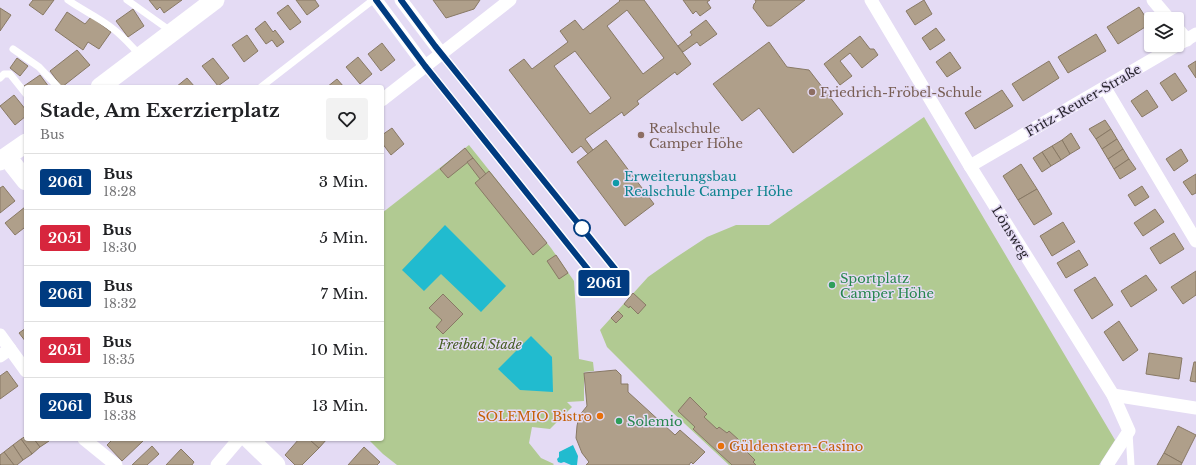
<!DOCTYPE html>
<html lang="de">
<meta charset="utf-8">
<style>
body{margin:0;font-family:"Libre Baskerville",serif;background:#f2f2f2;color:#202124;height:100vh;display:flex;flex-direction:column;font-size:15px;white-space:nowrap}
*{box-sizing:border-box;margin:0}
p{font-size:13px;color:#757577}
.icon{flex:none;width:22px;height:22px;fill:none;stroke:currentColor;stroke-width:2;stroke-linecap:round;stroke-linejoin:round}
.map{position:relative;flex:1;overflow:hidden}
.drawer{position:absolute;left:24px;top:85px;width:360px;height:356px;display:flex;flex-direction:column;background:#fff;border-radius:4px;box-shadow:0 1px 3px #0004}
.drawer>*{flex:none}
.badge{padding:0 8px;border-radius:3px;font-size:14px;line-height:26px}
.buttons{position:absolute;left:1144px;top:12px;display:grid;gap:8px}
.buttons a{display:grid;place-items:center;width:40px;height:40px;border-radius:4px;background:#fff;box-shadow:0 1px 3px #0004;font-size:20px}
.map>.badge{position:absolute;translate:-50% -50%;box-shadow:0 0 0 2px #fff}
.round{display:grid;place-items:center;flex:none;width:42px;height:42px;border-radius:4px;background:#f2f2f2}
.summary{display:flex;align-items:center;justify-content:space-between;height:68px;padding:0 16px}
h1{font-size:19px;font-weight:700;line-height:30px}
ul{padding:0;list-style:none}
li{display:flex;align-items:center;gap:12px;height:56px;padding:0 16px;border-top:1px solid #e0e0e0}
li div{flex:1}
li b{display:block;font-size:15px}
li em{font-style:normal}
li .badge{min-width:44px;font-weight:700;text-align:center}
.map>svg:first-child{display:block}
.green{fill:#b1ca92}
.water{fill:#21bbcf}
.building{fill:#af9f8a;stroke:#887965;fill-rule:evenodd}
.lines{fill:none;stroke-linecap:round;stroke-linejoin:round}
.lane{stroke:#fff;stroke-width:7}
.street{stroke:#fff;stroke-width:13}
.secondary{stroke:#fff;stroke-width:19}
.line-casing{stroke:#fff;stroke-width:9}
.line{stroke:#003b80;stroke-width:6}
.education-dot{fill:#8d6e63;stroke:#e4dbf4;stroke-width:1.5}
.culture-dot{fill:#0f9aa8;stroke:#e4dbf4;stroke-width:1.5}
.stop-dot{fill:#fff;stroke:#003b80;stroke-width:2}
.leisure-dot{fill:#2e9e5b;stroke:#e4dbf4;stroke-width:1.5}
.food-dot{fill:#e8710a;stroke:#e4dbf4;stroke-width:1.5}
.labels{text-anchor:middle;stroke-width:3;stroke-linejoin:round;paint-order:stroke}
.education-label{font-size:13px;fill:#785e54;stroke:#e4dbf4;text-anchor:start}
.street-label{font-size:13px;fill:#29262f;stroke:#e4dbf4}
.culture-label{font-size:13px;fill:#0d838f;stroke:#e4dbf4;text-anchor:start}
.leisure-label{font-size:13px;fill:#27864d;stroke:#e4dbf4;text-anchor:start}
.park-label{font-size:13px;font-style:italic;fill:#435a1f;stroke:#e4dbf4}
.food-label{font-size:13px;fill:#c56008;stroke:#e4dbf4;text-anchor:end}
</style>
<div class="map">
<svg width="1196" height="465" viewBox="0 0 1196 465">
<rect width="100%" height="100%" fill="#e4dbf4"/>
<g class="green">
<polygon points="924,117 1115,440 1099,465 729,465 670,410 607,347 600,330 648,277 675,258 707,237 736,225 769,225"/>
<polygon points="469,145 551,248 574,281 579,359 593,362 594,371 584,372 584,401 567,402 572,407 550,429 532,427 529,443 541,458 554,464 553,465 397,465 383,454 368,439 382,439 382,213"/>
</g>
<g class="water">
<polygon points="445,225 506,286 481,312 441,274 424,291 402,270"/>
<polygon points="531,336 552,357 553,392 520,390 498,369"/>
<polygon points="573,445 578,456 577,465 571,465 564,462 561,463 558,462 557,459 559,457 559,452"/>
</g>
<g class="building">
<polygon points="33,0 54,0 43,15 29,5"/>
<polygon points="149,0 182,0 164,13 160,7 157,10"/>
<polygon points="296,0 315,0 319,6 307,15"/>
<polygon points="433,0 480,0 474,9 446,18"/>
<path d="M619 0H644L691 64 677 75 675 72 637 101 639 104 624 116 622 112 585 139 593 150 588 154 581 146 572 153 509 70 524 59 532 69 568 42 560 31 575 20 583 30 620 1ZM627 10 664 58 643 74 607 26ZM575 51 611 98 590 114 554 66Z"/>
<polygon points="683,0 710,0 707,2 711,8 700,16 696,11 693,14"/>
<polygon points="755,0 805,0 771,26 767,26 753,8 754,4 756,2"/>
<polygon points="924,0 932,14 915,25 906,11"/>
<polygon points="288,5 301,22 290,30 277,13"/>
<polygon points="1139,7 1150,24 1118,44 1107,27"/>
<polygon points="0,8 11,15 0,31"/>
<polygon points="133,9 144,26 128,37 116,21"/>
<polygon points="67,12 85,24 91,17 111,32 99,49 88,42 83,50 55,30"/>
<polygon points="706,20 717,34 700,46 697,42 683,52 678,46 692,35 690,32"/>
<polygon points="265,21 273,32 275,30 284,42 277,47 272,40 266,44 255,29"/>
<polygon points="936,28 945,40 930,50 922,38"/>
<polygon points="1096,34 1106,51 1068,73 1058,57"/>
<polygon points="247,35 258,51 244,62 232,45"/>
<polygon points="860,36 870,49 874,49 878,55 862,68 850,53 840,61 852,76 840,85 824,64"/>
<polygon points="769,42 787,67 809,70 843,114 793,153 759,108 742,121 713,84"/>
<polygon points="382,43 395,60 381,71 368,54"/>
<polygon points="77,50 90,65 62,87 50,71"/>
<polygon points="950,52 961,68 947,77 936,62"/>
<polygon points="358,57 372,74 360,84 346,67"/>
<polygon points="17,58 28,66 20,76 10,68"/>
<polygon points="213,58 229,78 218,86 202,66"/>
<polygon points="1049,61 1059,78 1023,101 1012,84"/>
<polygon points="1196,61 1196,78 1188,66"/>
<polygon points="1175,73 1187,91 1172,101 1160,83"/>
<polygon points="40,75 49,87 26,87 26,89 24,86"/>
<polygon points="187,78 195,87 176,87"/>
<polygon points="337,79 344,87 327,87"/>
<polygon points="1002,90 1013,106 975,129 965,113"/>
<polygon points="1147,90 1158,107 1142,117 1131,101"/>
<polygon points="14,95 26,110 26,116 15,125 0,106"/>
<polygon points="1105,120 1111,129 1096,139 1089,129"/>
<polygon points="392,128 404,144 391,155 382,143 382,135"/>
<polygon points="1111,129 1117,139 1102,149 1096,139"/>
<polygon points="1071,133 1080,148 1070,154 1062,140"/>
<polygon points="1117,139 1123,149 1108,159 1102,149"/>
<polygon points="606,140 654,204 625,226 577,162"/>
<polygon points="1062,140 1070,154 1061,160 1052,146"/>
<polygon points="1052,146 1061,160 1051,166 1042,152"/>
<polygon points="465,148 473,158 448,178 440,169"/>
<polygon points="1123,149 1129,159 1114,169 1108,159"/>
<polygon points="1181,149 1188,161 1174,171 1166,159"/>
<polygon points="1042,152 1051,166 1042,172 1033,158"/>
<polygon points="473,158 486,174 480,179 467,162"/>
<polygon points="1129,159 1136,169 1120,179 1114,169"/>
<polygon points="1021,164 1037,189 1018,200 1003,176"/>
<polygon points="489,171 547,243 533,255 475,183"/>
<polygon points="1196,174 1196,193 1192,195 1183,182"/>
<polygon points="3,186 15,201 0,213 0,188"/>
<polygon points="1142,186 1149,197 1135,206 1128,195"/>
<polygon points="1037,189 1052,214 1034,225 1018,200"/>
<polygon points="25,207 26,231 24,228 15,235 5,223"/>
<polygon points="1155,209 1164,222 1143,236 1134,223"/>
<polygon points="1063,222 1075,242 1052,256 1040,236"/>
<polygon points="1174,233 1184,249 1160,264 1150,248"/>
<polygon points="1079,250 1088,265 1066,278 1057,263"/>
<polygon points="556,255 568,273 559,279 547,261"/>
<polygon points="1196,271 1196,295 1183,304 1171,287"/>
<polygon points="1146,275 1157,290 1131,307 1121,291"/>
<polygon points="1095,277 1113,305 1092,319 1074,290"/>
<polygon points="633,293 646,305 638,314 630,306 629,308 624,304"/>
<polygon points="443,294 463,314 443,334 436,327 442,320 429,308"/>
<polygon points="618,311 623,316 616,323 611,318"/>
<polygon points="1119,321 1138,350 1123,361 1104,332"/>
<polygon points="26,328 26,342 19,333"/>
<polygon points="1149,353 1182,358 1179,379 1146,374"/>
<polygon points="1194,362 1196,362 1196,382 1190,381"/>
<polygon points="616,370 621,375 621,384 628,384 628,392 675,435 680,430 705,452 693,464 691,462 689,465 586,465 589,462 582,453 576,438 577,426 579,416 587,406 584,373"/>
<polygon points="7,371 18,386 0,399 0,376"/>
<polygon points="690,397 707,414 704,417 717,429 719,427 727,433 729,431 739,440 734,445 740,451 743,448 755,460 753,462 756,465 732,465 693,429 695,427 678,411"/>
<polygon points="1178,426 1196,435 1182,463 1164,453"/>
<polygon points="26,436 26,439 34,439 40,447 32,454 21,439"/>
<polygon points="21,439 32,454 23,460 13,445"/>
<polygon points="34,439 47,439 49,441 40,447"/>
<polygon points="113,439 142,439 143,441 122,461 107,445"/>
<polygon points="299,439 309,439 319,448 302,465 295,465 285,455"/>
<polygon points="309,439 327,439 319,448"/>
<polygon points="13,445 23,460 17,465 14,465 4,452"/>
<polygon points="152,446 159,454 147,465 132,465"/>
<polygon points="364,447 380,462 377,465 348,465"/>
<polygon points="181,449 194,462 192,465 166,465"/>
<polygon points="4,452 14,465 1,465 0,464 0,455"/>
<polygon points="1164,453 1182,463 1181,465 1157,465"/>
</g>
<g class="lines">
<g class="lane">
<path d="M68 0C82 10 98 17 112 28 123 36 132 47 141 56"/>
<polyline points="127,0 172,32"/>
<polyline points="13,49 39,67 58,87"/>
<polyline points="425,66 598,282 607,284 614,278 615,269 441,53"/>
<polyline points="0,78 4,74 10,74 26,94"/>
<polyline points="261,87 373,0"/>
<polyline points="1129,433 1131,465"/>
</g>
<g class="street">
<polyline points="376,0 425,66"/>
<polyline points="401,0 441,53"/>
<polyline points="871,0 970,166 1113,395 1129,431 1107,465"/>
<polyline points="1153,0 1169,19"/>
<polyline points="1177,28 1187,40"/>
<polyline points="1105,88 1196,241"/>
<polyline points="382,100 510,0"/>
<polyline points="970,166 1196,34"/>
<polyline points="0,335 26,371"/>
<polyline points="0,356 10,349"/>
<polyline points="1113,395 1196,408"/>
<polyline points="84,439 116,465"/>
<polyline points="217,465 239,439"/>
</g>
<g class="secondary">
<polyline points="100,87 215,0"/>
<polyline points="7,157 26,181"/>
<polyline points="0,161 26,143"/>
<polyline points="249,439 276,465"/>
</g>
</g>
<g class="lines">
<defs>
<polyline id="line" points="376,0 425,66 598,282 607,284 614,278 615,269 435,46 401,0"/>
</defs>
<use href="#line" class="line-casing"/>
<use href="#line" class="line"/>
</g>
<g class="education-dot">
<circle cx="812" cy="92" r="4"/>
<circle cx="641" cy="135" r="4"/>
</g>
<circle class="culture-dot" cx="616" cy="183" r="4"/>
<circle class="stop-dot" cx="582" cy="228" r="8"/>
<g class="leisure-dot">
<circle cx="832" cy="285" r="4"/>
<circle cx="619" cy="421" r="4"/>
</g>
<g class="food-dot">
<circle cx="600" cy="416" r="4"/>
<circle cx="721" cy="446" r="4"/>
</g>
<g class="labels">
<g class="education-label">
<text x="820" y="97">Friedrich-Fröbel-Schule</text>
<text x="649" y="133">Realschule<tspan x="649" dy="15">Camper Höhe</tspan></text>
</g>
<g class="street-label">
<text transform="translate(1083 100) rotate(-30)" y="5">Fritz-Reuter-Straße</text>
<text transform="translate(1011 232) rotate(58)" y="5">Lönsweg</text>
</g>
<g class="culture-label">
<text x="624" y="181">Erweiterungsbau<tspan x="624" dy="15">Realschule Camper Höhe</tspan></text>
</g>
<g class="leisure-label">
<text x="840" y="283">Sportplatz<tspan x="840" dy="15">Camper Höhe</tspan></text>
<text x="627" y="426">Solemio</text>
</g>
<g class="park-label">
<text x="480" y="349">Freibad Stade</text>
</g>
<g class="food-label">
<text x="592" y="421">SOLEMIO Bistro</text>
<text x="729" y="451" text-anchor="start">Güldenstern-Casino</text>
</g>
</g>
</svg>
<div class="buttons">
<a><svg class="icon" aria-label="layers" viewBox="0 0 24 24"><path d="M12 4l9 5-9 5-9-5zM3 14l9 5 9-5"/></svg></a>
</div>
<b class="badge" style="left:604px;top:283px;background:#003b80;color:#fff">2061</b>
<section class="drawer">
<div class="summary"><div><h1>Stade, Am Exerzierplatz</h1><p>Bus</p></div><a class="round"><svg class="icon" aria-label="heart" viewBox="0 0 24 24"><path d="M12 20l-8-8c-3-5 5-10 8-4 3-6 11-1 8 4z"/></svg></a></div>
<ul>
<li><span class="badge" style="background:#003b80;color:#fff">2061</span><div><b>Bus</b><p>18:28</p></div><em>3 Min.</em></li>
<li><span class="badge" style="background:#d7263d;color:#fff">2051</span><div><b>Bus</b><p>18:30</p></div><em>5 Min.</em></li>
<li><span class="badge" style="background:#003b80;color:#fff">2061</span><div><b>Bus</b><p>18:32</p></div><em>7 Min.</em></li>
<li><span class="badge" style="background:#d7263d;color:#fff">2051</span><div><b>Bus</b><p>18:35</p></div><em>10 Min.</em></li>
<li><span class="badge" style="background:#003b80;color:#fff">2061</span><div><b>Bus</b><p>18:38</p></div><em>13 Min.</em></li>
</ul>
</section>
</div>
